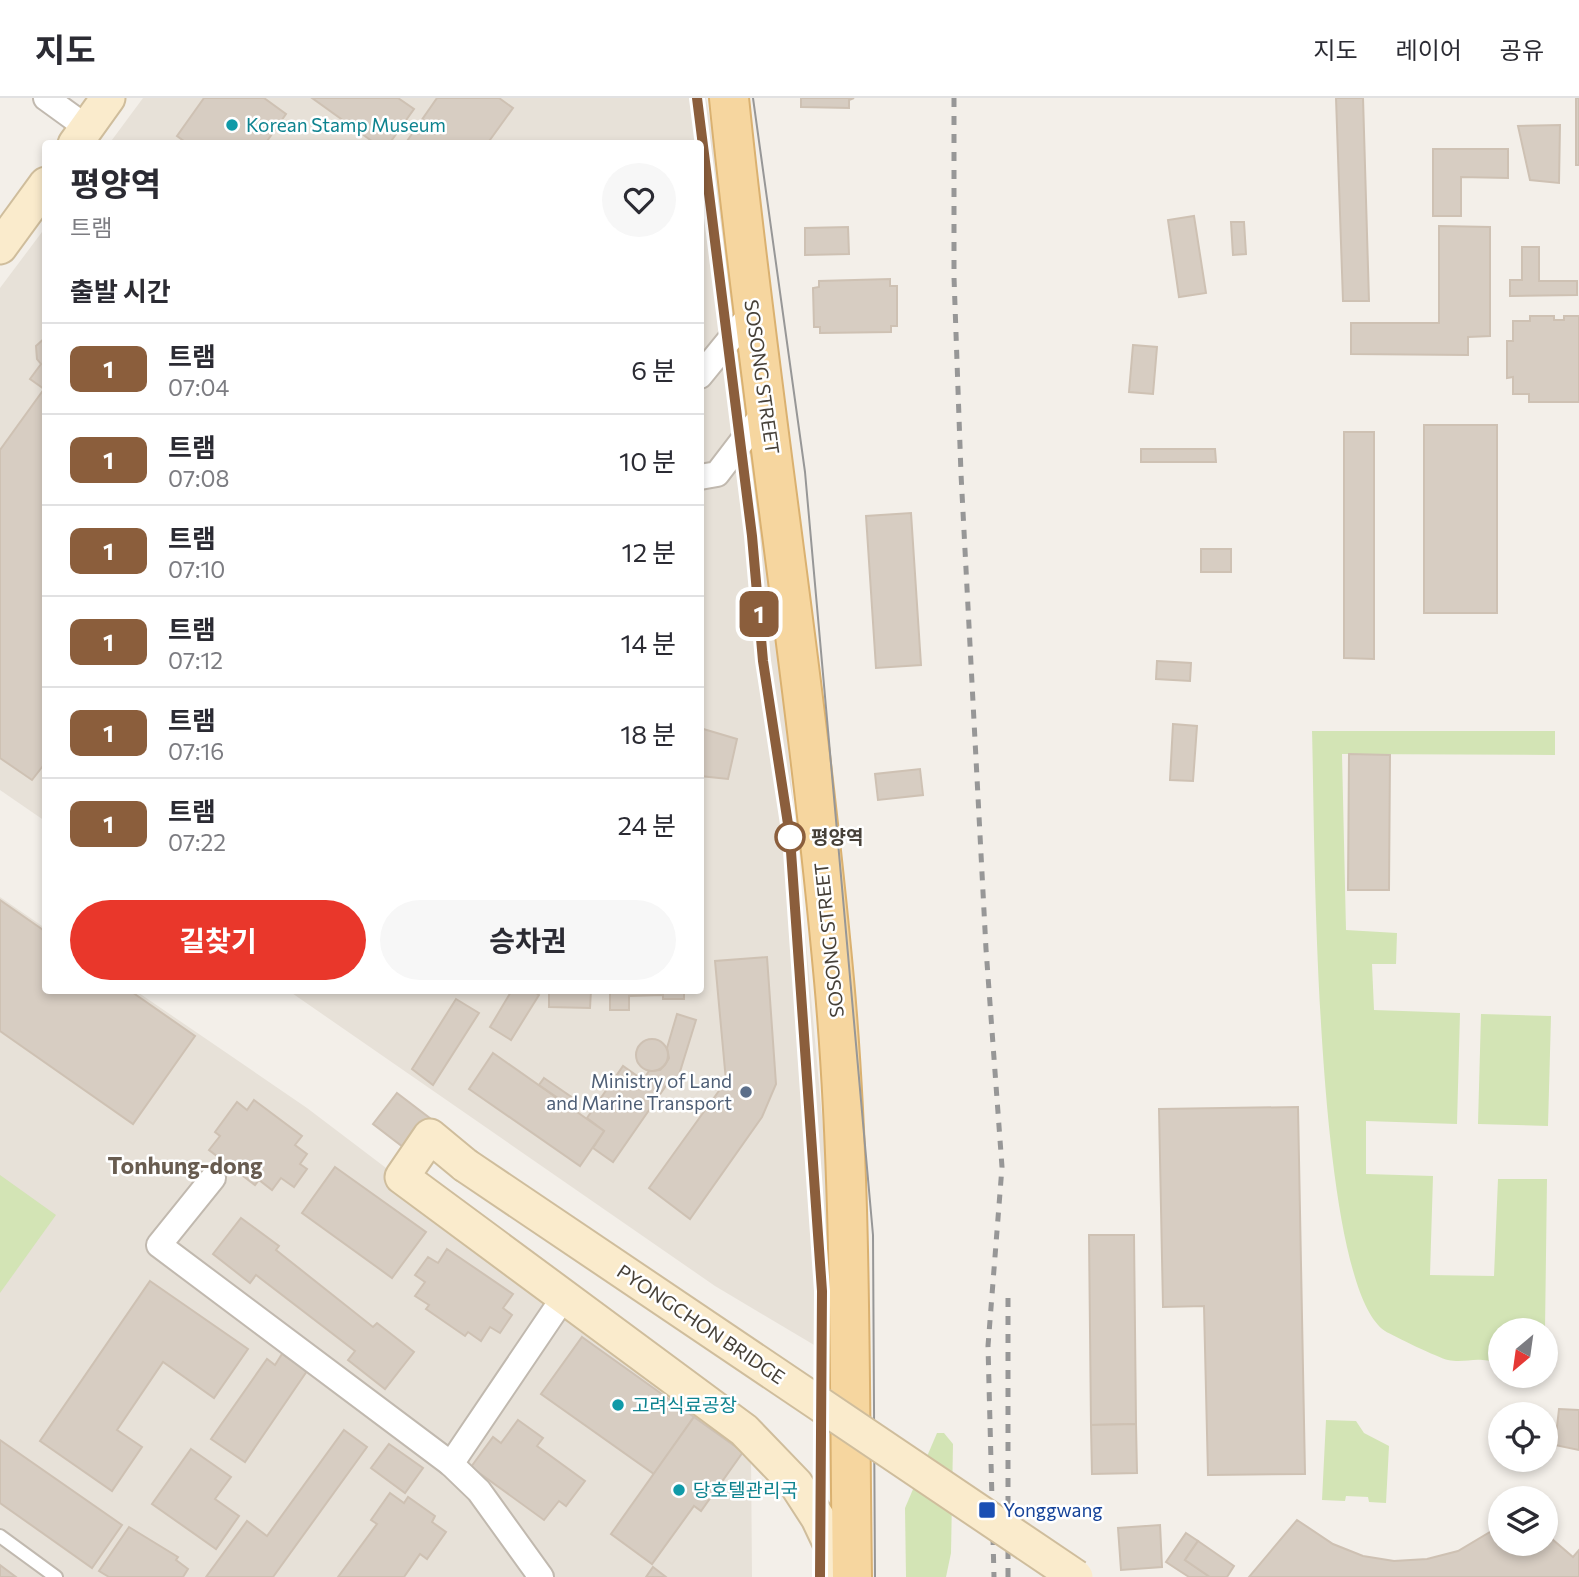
<!DOCTYPE html>
<html lang="ko">
<meta charset="utf-8">
<style>
body{margin:0;font-family:Commissioner,"Noto Sans KR",sans-serif;background:#f7f7f7;color:#2b2b33;height:100vh;display:flex;flex-direction:column;font-size:26px;white-space:nowrap}
*{box-sizing:border-box;margin:0}
p{font-size:23px;color:#7c7c81}
.icon{flex:none;width:38px;height:38px;fill:none;stroke:currentColor;stroke-width:2;stroke-linecap:round;stroke-linejoin:round}
.map{position:relative;flex:1;overflow:hidden}
.sheet{position:absolute;left:42px;top:42px;width:662px;height:854px;display:flex;flex-direction:column;background:#fff;border-radius:7px;box-shadow:0 4px 10px #0003}
.sheet>*{flex:none}
.badge{padding:0 14px;border-radius:10px;font-size:24px;line-height:46px}
.needle{width:46px;rotate:209deg}
.buttons{position:absolute;left:1488px;top:1220px;display:grid;gap:14px}
.buttons a{display:grid;place-items:center;width:70px;height:70px;border-radius:50%;background:#fff;box-shadow:0 4px 10px #0003;font-size:35px}
.map>.badge{position:absolute;translate:-50% -50%;box-shadow:0 0 0 4px #fff}
h2{padding:0 28px;font-size:26px;line-height:63px}
.round{display:grid;place-items:center;flex:none;width:74px;height:74px;border-radius:37px;background:#f7f7f7}
.head{display:flex;align-items:center;justify-content:space-between;height:119px;padding:0 28px}
h1{font-size:33px;font-weight:700;line-height:52px}
.action{display:flex;gap:14px;margin-top:auto;padding:14px 28px}
.action a{flex:1;height:80px;border-radius:42px;background:#e9372b;color:#fff;font-size:28px;font-weight:700;line-height:80px;text-align:center}
.action a+a{background:#f7f7f7;color:#2b2b33}
ul{padding:0;list-style:none}
li{display:flex;align-items:center;gap:21px;height:91px;padding:0 28px;border-top:2px solid #e1e1e2}
li div{flex:1}
li b{display:block;font-size:26px}
li em{font-style:normal}
li .badge{min-width:77px;font-weight:700;text-align:center}
header{display:flex;align-items:center;gap:42px;box-sizing:border-box;height:98px;padding:0 35px;background:#fff;border-bottom:2px solid #e1e1e2}
header strong{font-size:33px}
nav{display:flex;gap:38px;margin-inline-start:auto;font-size:24px}
.map>svg:first-child{display:block}
.residential{fill:#e7e1d8}
.green{fill:#d3e4b5}
.building{fill:#d7cdc2;stroke:#cec1b3;stroke-width:2}
.lines{fill:none;stroke-linecap:round;stroke-linejoin:round}
.lane-casing{stroke:#c1b9af;stroke-width:16}
.street-casing{stroke:#c1b9af;stroke-width:28}
.secondary-casing{stroke:#cfbd9c;stroke-width:37}
.primary-casing{stroke:#dab170;stroke-width:42}
.lane{stroke:#fff;stroke-width:12}
.street{stroke:#fff;stroke-width:24}
.secondary{stroke:#faebcc;stroke-width:33}
.primary{stroke:#f6d69f;stroke-width:38}
.tram{stroke:#979797;stroke-width:2}
.rail{stroke:#979797;stroke-width:5;stroke-dasharray:9 9;stroke-linecap:butt}
.secondary-bridge-casing{stroke:#cfbd9c;stroke-width:37;stroke-linecap:butt}
.secondary-bridge{stroke:#faebcc;stroke-width:33}
.line-casing{stroke:#fff;stroke-width:16}
.line{stroke:#8b5e3c;stroke-width:10}
.culture-dot{fill:#0f9aa8;stroke:#fff;stroke-width:2.5}
.stop-dot{fill:#fff;stroke:#8b5e3c;stroke-width:3.5}
.service-dot{fill:#5c6f8a;stroke:#fff;stroke-width:2.5}
.transit-dot{fill:#1a4fb4;stroke:#fff;stroke-width:2.5}
.labels{text-anchor:middle;stroke-width:5;stroke-linejoin:round;paint-order:stroke}
.culture-label{font-size:19px;fill:#0d838f;stroke:#fff;text-anchor:start}
.street-label{font-size:19px;fill:#464038;stroke:#fff}
.stop-label{font-size:19px;font-weight:bold;fill:#464038;stroke:#fff;text-anchor:start}
.service-label{font-size:19px;fill:#4e5e75;stroke:#fff;text-anchor:end}
.transit-label{font-size:19px;fill:#164399;stroke:#fff;text-anchor:start}
.quarter-label{font-size:23px;font-weight:bold;fill:#685c50;stroke:#fff}
</style>
<header>
<strong>지도</strong>
<nav><a>지도</a><a>레이어</a><a>공유</a></nav>
</header>
<div class="map">
<svg width="1579" height="1479" viewBox="0 0 1579 1479">
<rect width="100%" height="100%" fill="#f3efe9"/>
<g class="residential">
<polygon points="143,0 706,0 724,98 776,518 833,1138 831,1257 715,1188 289,893 700,892 700,46 109,46"/>
<polygon points="45,130 45,723 0,692 0,190"/>
<polygon points="0,799 45,830 46,892 136,893 307,1010 730,1331 751,1356 752,1479 0,1479"/>
</g>
<g class="green">
<path d="M1312 633H1555V657L1342 656 1346 832 1397 835 1396 866H1372L1374 912 1460 915 1457 1026 1366 1023V1076L1433 1078 1430 1177 1494 1178 1498 1081H1547L1545 1232H1500V1266C1475 1257 1467 1266 1448 1262 1439 1260 1393 1238 1385 1233 1313 1185 1315 730 1312 633Z"/>
<polygon points="1481,916 1551,918 1548,1028 1478,1026"/>
<polygon points="0,1077 56,1117 0,1195"/>
<polygon points="1326,1322 1356,1323 1364,1335 1389,1348 1386,1405 1369,1404 1368,1399 1346,1398 1345,1403 1322,1402"/>
<polygon points="937,1335 944,1335 953,1346 951,1455 946,1479 906,1479 905,1410"/>
</g>
<g class="building">
<polygon points="204,0 264,0 286,16 265,46 188,46 177,38"/>
<polygon points="312,0 398,0 414,11 389,46 376,46"/>
<polygon points="437,0 499,0 513,10 487,46 405,46"/>
<polygon points="801,0 854,0 849,2 849,10 801,9"/>
<polygon points="1336,0 1363,0 1369,203 1343,203"/>
<rect x="1576" y="0" width="3" height="67"/>
<polygon points="1560,27 1559,85 1530,82 1518,28"/>
<polygon points="1433,51 1508,51 1508,80 1461,79 1461,118 1433,118"/>
<polygon points="1194,118 1206,195 1179,199 1168,122"/>
<polygon points="1231,124 1244,124 1246,156 1233,157"/>
<polygon points="1439,128 1490,129 1490,238 1468,239 1468,257 1351,256 1351,225 1439,225"/>
<polygon points="848,129 849,156 805,157 805,130"/>
<polygon points="1522,149 1539,149 1539,183 1577,183 1577,197 1510,198 1510,182 1522,182"/>
<polygon points="890,181 890,188 897,188 897,228 891,228 891,234 820,235 820,229 814,229 813,190 819,189 819,183"/>
<polygon points="1530,218 1554,218 1554,222 1564,222 1564,218 1579,218 1579,304 1529,304 1529,296 1513,296 1513,279 1507,280 1507,243 1513,243 1513,223 1530,223"/>
<polygon points="46,239 46,664 32,682 0,660 0,352 44,291 30,281 41,266 37,261 36,248"/>
<polygon points="1133,247 1157,249 1153,296 1129,294"/>
<rect x="1424" y="327" width="73" height="188"/>
<polygon points="1344,334 1374,334 1374,561 1344,560"/>
<polygon points="1141,351 1215,351 1216,364 1141,364"/>
<polygon points="911,415 921,567 876,570 866,418"/>
<rect x="1201" y="451" width="30" height="23"/>
<polygon points="1157,563 1191,565 1190,583 1156,581"/>
<polygon points="1173,626 1197,628 1193,683 1170,682"/>
<polygon points="700,630 737,641 728,681 700,678"/>
<polygon points="1349,656 1390,657 1389,792 1348,792"/>
<polygon points="920,671 923,697 878,702 875,676"/>
<polygon points="0,802 46,834 46,892 129,892 195,938 133,1026 0,933"/>
<polygon points="767,859 776,986 762,1019 690,1121 649,1090 726,983 715,863"/>
<polygon points="512,892 532,892 539,897 511,942 490,929"/>
<polygon points="549,892 591,892 590,910 549,909"/>
<polygon points="610,892 684,892 684,901 663,901 663,897 629,898 629,912 610,912"/>
<polygon points="456,901 479,915 433,987 412,971"/>
<polygon points="677,916 696,922 678,980 672,979 613,1064 593,1050 604,1033 587,1020 623,968 643,982 649,973 660,972 665,967 669,960 667,950"/>
<circle cx="652" cy="957" r="16"/>
<polygon points="493,955 604,1033 580,1068 469,991"/>
<polygon points="544,980 573,1000 568,1007 539,987"/>
<polygon points="397,995 431,1021 407,1052 373,1026"/>
<polygon points="254,1002 302,1038 295,1047 307,1056 300,1066 307,1071 294,1089 281,1080 272,1092 259,1082 255,1087 209,1052 220,1038 215,1034 237,1004 247,1012"/>
<polygon points="1298,1009 1305,1376 1208,1377 1204,1208 1163,1209 1159,1011"/>
<polygon points="335,1069 426,1134 392,1180 302,1115"/>
<polygon points="241,1120 279,1148 276,1152 373,1229 377,1225 414,1254 385,1291 348,1262 355,1253 256,1177 250,1185 213,1156"/>
<polygon points="1089,1137 1134,1137 1136,1326 1091,1327"/>
<polygon points="447,1151 513,1196 503,1210 512,1217 500,1235 490,1229 481,1243 468,1234 465,1238 426,1211 429,1207 415,1198 425,1184 415,1177 428,1159 438,1165"/>
<polygon points="150,1183 248,1251 214,1300 163,1264 117,1332 142,1349 112,1393 40,1343"/>
<polygon points="582,1239 694,1319 654,1376 541,1296"/>
<polygon points="282,1256 307,1273 245,1364 211,1341 267,1261 275,1267"/>
<polygon points="1559,1311 1579,1312 1579,1352 1555,1347"/>
<polygon points="694,1319 743,1354 701,1413 694,1408 652,1466 611,1436"/>
<polygon points="518,1322 543,1340 537,1348 585,1383 566,1408 559,1403 544,1422 471,1369 493,1339 501,1345"/>
<polygon points="1136,1326 1137,1375 1092,1376 1091,1327"/>
<polygon points="344,1332 367,1349 273,1479 206,1479 247,1423 267,1438"/>
<polygon points="0,1342 122,1427 92,1470 0,1405"/>
<polygon points="389,1346 423,1370 405,1395 371,1370"/>
<polygon points="191,1351 231,1379 215,1401 239,1418 216,1451 152,1406"/>
<polygon points="390,1395 404,1405 408,1399 435,1418 432,1424 446,1434 427,1461 420,1456 404,1479 338,1479 377,1426 371,1422"/>
<polygon points="1297,1422 1333,1446 1363,1458 1394,1463 1427,1461 1458,1453 1500,1428 1500,1446 1545,1446 1545,1435 1573,1459 1579,1452 1579,1479 1249,1479"/>
<polygon points="1160,1427 1162,1469 1121,1472 1118,1430"/>
<polygon points="129,1429 178,1459 176,1462 188,1471 183,1479 109,1479 99,1473"/>
<polygon points="1186,1435 1198,1443 1185,1462 1210,1479 1189,1479 1166,1464"/>
<polygon points="1198,1443 1234,1468 1227,1479 1210,1479 1185,1462"/>
<polygon points="0,1467 16,1479 0,1479"/>
<polygon points="653,1469 666,1479 646,1479"/>
</g>
<g class="lines">
<defs>
<polyline id="lane" points="0,1438 56,1479"/>
<g id="street">
<polyline points="46,0 86,29"/>
<polyline points="700,278 753,213"/>
<polyline points="700,379 717,376 766,312"/>
<polyline points="213,1080 159,1147 451,1366 479,1393 541,1479"/>
<polyline points="451,1366 564,1199"/>
</g>
<g id="secondary">
<polyline points="75,46 108,0"/>
<polyline points="0,149 46,86"/>
<polyline points="465,1067 430,1038 402,1079 744,1332 796,1386 818,1420 846,1479"/>
</g>
<path id="primary" d="M729 0C759 295 807 587 834 882 852 1080 849 1280 852 1479"/>
</defs>
<use href="#lane" class="lane-casing"/>
<use href="#street" class="street-casing"/>
<use href="#secondary" class="secondary-casing"/>
<use href="#primary" class="primary-casing"/>
<use href="#lane" class="lane"/>
<use href="#street" class="street"/>
<use href="#secondary" class="secondary"/>
<use href="#primary" class="primary"/>
<g class="tram">
<polyline points="697,0 752,438 763,563 790,739 822,1193 820,1479"/>
<polyline points="753,0 805,374 873,1137 875,1479"/>
</g>
<g class="rail">
<polyline points="954,0 954,179 961,376 986,851 1002,1069 988,1248 994,1479"/>
<polyline points="1008,1479 1008,1196"/>
</g>
<defs>
<polyline id="secondary-bridge" points="465,1067 1076,1479"/>
</defs>
<use href="#secondary-bridge" class="secondary-bridge-casing"/>
<use href="#secondary-bridge" class="secondary-bridge"/>
</g>
<g class="lines">
<defs>
<polyline id="line" points="697,0 752,438 763,563 790,739 822,1193 820,1479"/>
</defs>
<use href="#line" class="line-casing"/>
<use href="#line" class="line"/>
</g>
<g class="culture-dot">
<circle cx="232" cy="27" r="7"/>
<circle cx="618" cy="1307" r="7"/>
<circle cx="679" cy="1392" r="7"/>
</g>
<circle class="stop-dot" cx="790" cy="739" r="14"/>
<circle class="service-dot" cx="746" cy="994" r="7"/>
<rect class="transit-dot" x="978" y="1403" width="18" height="18" rx="3.5"/>
<g class="labels">
<g class="culture-label">
<text x="246" y="34">Korean Stamp Museum</text>
<text x="632" y="1314">고려식료공장</text>
<text x="693" y="1399">당호텔관리국</text>
</g>
<g class="street-label">
<text transform="translate(762 279) rotate(82)" y="7">SOSONG STREET</text>
<text transform="translate(829 842) rotate(-96)" y="7">SOSONG STREET</text>
<text transform="translate(701 1226) rotate(34)" y="7">PYONGCHON BRIDGE</text>
</g>
<g class="stop-label">
<text x="811" y="746">평양역</text>
</g>
<g class="service-label">
<text x="732" y="990">Ministry of Land<tspan x="732" dy="22">and Marine Transport</tspan></text>
</g>
<g class="transit-label">
<text x="1003" y="1419">Yonggwang</text>
</g>
<g class="quarter-label">
<text x="185" y="1076">Tonhung-dong</text>
</g>
</g>
</svg>
<div class="buttons">
<a><svg class="needle" viewBox="-14 -14 28 28"><path d="M0-13l5 13h-10z" fill="#e53935"/><path d="M0 13l5-13h-10z" fill="#7c7c81"/></svg></a>
<a><svg class="icon" aria-label="locate" viewBox="0 0 24 24"><circle cx="12" cy="12" r="6"/><path d="M12 2v4M12 18v4M2 12h4M18 12h4"/></svg></a>
<a><svg class="icon" aria-label="layers" viewBox="0 0 24 24"><path d="M12 4l9 5-9 5-9-5zM3 14l9 5 9-5"/></svg></a>
</div>
<b class="badge" style="left:759px;top:516px;background:#8b5e3c;color:#fff">1</b>
<section class="sheet">
<div class="head"><div><h1>평양역</h1><p>트램</p></div><a class="round"><svg class="icon" aria-label="heart" viewBox="0 0 24 24"><path d="M12 20l-8-8c-3-5 5-10 8-4 3-6 11-1 8 4z"/></svg></a></div>
<h2>출발 시간</h2>
<ul>
<li><span class="badge" style="background:#8b5e3c;color:#fff">1</span><div><b>트램</b><p>07:04</p></div><em>6 분</em></li>
<li><span class="badge" style="background:#8b5e3c;color:#fff">1</span><div><b>트램</b><p>07:08</p></div><em>10 분</em></li>
<li><span class="badge" style="background:#8b5e3c;color:#fff">1</span><div><b>트램</b><p>07:10</p></div><em>12 분</em></li>
<li><span class="badge" style="background:#8b5e3c;color:#fff">1</span><div><b>트램</b><p>07:12</p></div><em>14 분</em></li>
<li><span class="badge" style="background:#8b5e3c;color:#fff">1</span><div><b>트램</b><p>07:16</p></div><em>18 분</em></li>
<li><span class="badge" style="background:#8b5e3c;color:#fff">1</span><div><b>트램</b><p>07:22</p></div><em>24 분</em></li>
</ul>
<div class="action"><a>길찾기</a><a>승차권</a></div>
</section>
</div>
